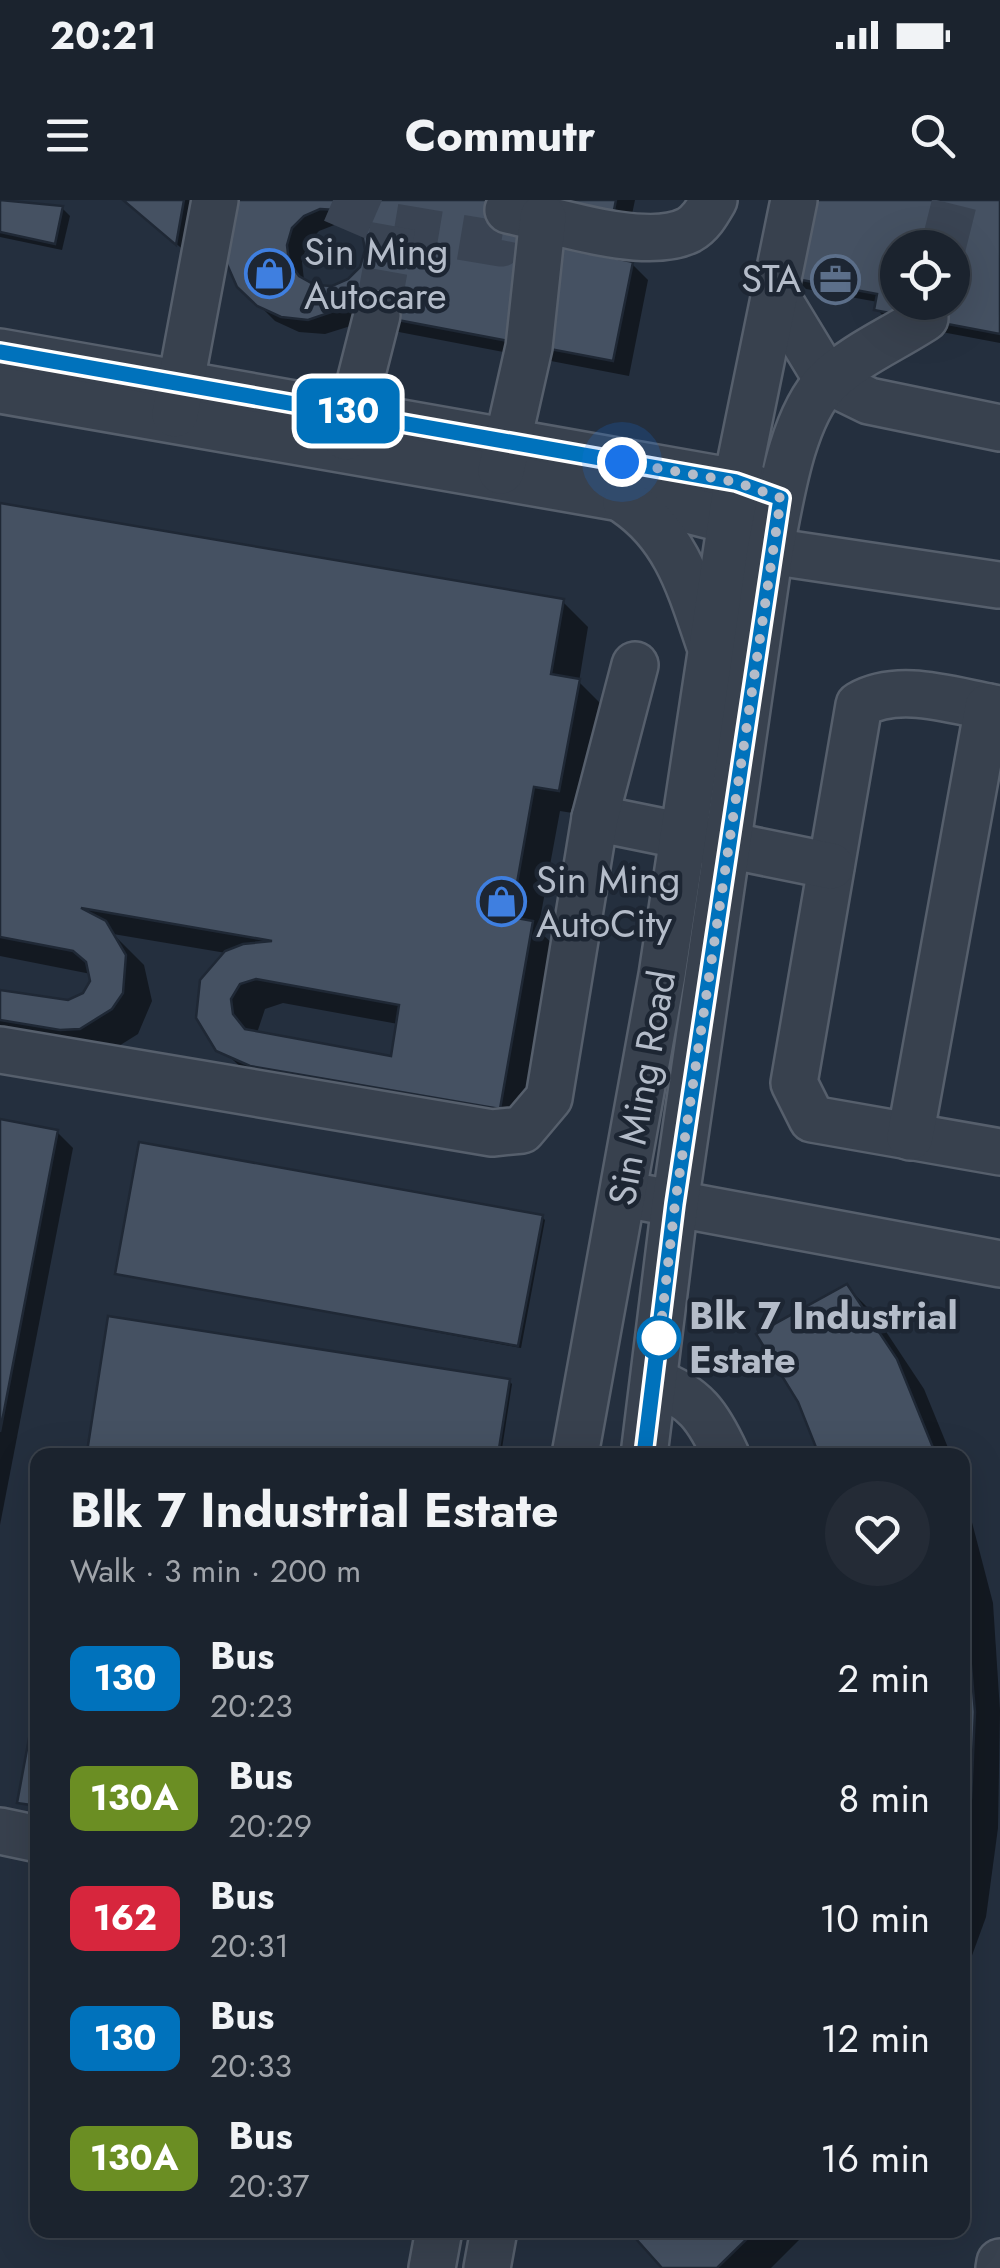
<!DOCTYPE html>
<meta charset="utf-8">
<style>
body{margin:0;font-family:Jost,sans-serif;background:#242b36;color:#f1f3f6;height:100vh;display:flex;flex-direction:column;font-size:38px;white-space:nowrap}
*{box-sizing:border-box;margin:0}
p{font-size:32px;color:#a0a4aa}
.icon{flex:none;width:55px;height:55px;fill:none;stroke:currentColor;stroke-width:2;stroke-linecap:round;stroke-linejoin:round}
.map{position:relative;flex:1;overflow:hidden}
.details{position:absolute;left:30px;top:1248px;width:940px;height:790px;display:flex;flex-direction:column;background:#1b232e;border-radius:20px;box-shadow:0 10px 40px #0002,0 0 0 2px #39404a}
.details>*{flex:none}
.badge{padding:0 20px;border-radius:15px;font-size:35px;line-height:65px}
.buttons{position:absolute;left:880px;top:30px;display:grid;gap:20px}
.buttons a{display:grid;place-items:center;width:90px;height:90px;border-radius:50%;background:#1b232e;box-shadow:0 10px 40px #0002,0 0 0 2px #39404a;font-size:50px}
.you{position:absolute;width:50px;height:50px;margin:-25px;border:8px solid #fff;border-radius:50%;background:#1a73e8;box-shadow:0 0 0 15px #1a73e833}
.map>.badge{position:absolute;translate:-50% -50%;box-shadow:0 0 0 5px #fff}
.round{display:grid;place-items:center;flex:none;width:105px;height:105px;border-radius:52px;background:#242b36}
.summary{display:flex;align-items:center;justify-content:space-between;height:170px;padding:0 40px}
h1{font-size:48px;font-weight:700;line-height:75px}
ul{padding:0;list-style:none}
li{display:flex;align-items:center;gap:30px;height:120px;padding:0 40px}
li div{flex:1}
li b{display:block;font-size:38px}
li em{font-style:normal}
li .badge{min-width:110px;font-weight:700;text-align:center}
.status{display:flex;justify-content:space-between;align-items:center;height:70px;padding:0 50px;background:#1b232e;direction:ltr}
.status svg{height:28px;fill:currentColor}
header{display:flex;justify-content:space-between;align-items:center;height:130px;padding:0 40px;background:#1b232e;font-size:45px;font-weight:700}
.map>svg:first-child{display:block}
.shadow{fill:#0007;fill-rule:evenodd}
.building{fill:#455162;stroke:#1f2835;stroke-width:2.5;fill-rule:evenodd}
.lines{fill:none;stroke-linecap:round;stroke-linejoin:round}
.minor-tunnel{stroke:#3a4453;stroke-width:45;stroke-dasharray:45 22;stroke-linecap:butt}
.minor-casing{stroke:#565f6c;stroke-width:50}
.minor{stroke:#38414e;stroke-width:45}
.line-casing{stroke:#fff;stroke-width:22}
.line{stroke:#0072bc;stroke-width:15}
.walk{stroke:#b4bcc9;stroke-width:10;stroke-dasharray:0 18}
.stop-dot{fill:#fff;stroke:#0072bc;stroke-width:5}
.labels{text-anchor:middle;stroke-width:9;stroke-linejoin:round;paint-order:stroke}
.poi-label{font-size:38px;fill:#b4bcc9;stroke:#1d2633;text-anchor:start}
.street-label{font-size:38px;fill:#b4bcc9;stroke:#1d2633}
.stop-label{font-size:38px;font-weight:bold;fill:#b4bcc9;stroke:#1d2633;text-anchor:start}
</style>
<div class="status"><b>20:21</b><svg viewBox="0 0 49 12"><path d="M0 12V9h3v3zM5 12V6h3v6zM10 12V3h3v9zM15 12V0h3v12zM26 1h20v11H26zM47 4h2v5h-2z"/></svg></div>
<header><svg class="icon" aria-label="menu" viewBox="0 0 24 24"><path d="M4 6h16M4 12h16M4 18h16"/></svg>Commutr<svg class="icon" aria-label="search" viewBox="0 0 24 24"><circle cx="10" cy="10" r="6"/><path d="M15 15l6 6"/></svg></header>
<div class="map">
<svg width="1000" height="2068" viewBox="0 0 1000 2068">
<rect width="100%" height="100%" fill="#242f3e"/>
<g class="shadow">
<polygon points="0,0 62,8 70,16 62,50 0,37"/>
<polygon points="124,0 201,0 192,57"/>
<path d="M240 0H635L622 62 632 64 648 80 629 176 357 124 325 134 299 132 275 121 239 85ZM337 24 362 29 367 50 362 68 349 82 332 88 314 87 304 80 302 62 307 44 319 31Z"/>
<path d="M1000 0V143L889 122 877 109 878 102 806 89 794 77ZM898 48H952V102H898Z"/>
<path d="M0 305 563 402 588 427 579 482 604 507 585 615 560 611 538 730 558 749 525 933 261 886 206 835 198 799 213 765 226 753 113 734 144 765 152 801 138 834 106 854 0 840V792L68 803 85 795 93 781 91 774 0 756ZM283 803 398 824 393 859 257 833 265 809Z"/>
<polygon points="0,921 57,932 73,948 0,1325"/>
<polygon points="542,1017 545,1020 521,1148 118,1073"/>
<polygon points="847,1087 875,1115 924,1189 951,1255 822,1255"/>
<polygon points="509,1181 512,1184 501,1255 96,1255 89,1251"/>
<polygon points="962,1284 993,1403 1000,1511 998,1628 986,1717 962,1783"/>
<polygon points="632,2030 809,2030 771,2068 665,2068"/>
</g>
<g class="building">
<polygon points="0,0 63,6 55,44 0,32"/>
<polygon points="123,0 184,0 176,45"/>
<path d="M237 0H616L605 56 633 62 613 161 340 109 308 120 281 117 257 106 237 87 226 62ZM320 9 337 10 352 19 362 33 365 50 360 67 348 79 332 86 315 85 299 76 289 62 287 45 292 28 304 16Z"/>
<path d="M807 0H1000V134L874 110 877 94 791 78ZM898 48H952V102H898Z"/>
<path d="M0 303 564 399 551 474 580 479 559 591 534 587 511 717 533 721 500 909 250 866 216 851 196 818 200 780 225 751 243 744 272 741 81 708 106 721 126 755 123 793 112 809 80 829 60 830 0 820V790L68 800 83 793 90 781 86 762 73 751 0 737ZM256 779 399 805 391 856 245 829 233 814 231 799 240 784Z"/>
<polygon points="0,919 58,930 0,1232"/>
<polygon points="139,942 543,1015 518,1146 115,1074"/>
<polygon points="847,1084 897,1159 936,1255 819,1255 798,1202 756,1134"/>
<polygon points="108,1116 510,1179 498,1255 87,1252"/>
<polygon points="962,1362 975,1512 971,1599 962,1662"/>
<polygon points="38,1490 38,1606 17,1603"/>
<polygon points="628,2030 756,2030 717,2068 662,2068"/>
</g>
<g class="lines">
<g class="minor-tunnel">
<polyline points="333,0 393,26 501,44 510,0"/>
<polyline points="943,48 955,0"/>
<polyline points="377,115 393,26"/>
</g>
<defs>
<g id="minor">
<path d="M508 10C553 20 647 52 689 30 701 23 707 12 714 0"/>
<polyline points="777,97 828,181 869,201 1000,228"/>
<polyline points="0,152 736,282 765,292"/>
<polyline points="0,190 684,309 758,328"/>
<polyline points="175,214 215,0"/>
<polyline points="346,237 377,115"/>
<polyline points="501,271 529,147 543,17"/>
<path d="M626 302C676 336 690 387 709 443"/>
<polyline points="770,351 998,385"/>
<path d="M1000 509C956 502 900 481 859 505L794 883 812 919 1000 952"/>
<polyline points="595,618 831,666"/>
<polyline points="0,850 492,933 522,930 549,898 595,618 635,465"/>
<polyline points="910,937 988,507"/>
<polyline points="645,998 1000,1064"/>
<path d="M654 1182C695 1197 708 1216 726 1255"/>
<polyline points="575,1255 662,775 739,269 794,0"/>
<path d="M644 1255 675 1004 770 351C780 302 791 219 827 182 853 156 895 138 925 118"/>
<polyline points="0,1631 38,1639"/>
<polyline points="432,2068 439,2030"/>
<polyline points="487,2068 494,2030"/>
<polyline points="999,2068 1000,2062"/>
</g>
</defs>
<use href="#minor" class="minor-casing"/>
<use href="#minor" class="minor"/>
</g>
<g class="lines">
<defs>
<polyline id="line" points="0,152 736,282 781,298 675,1004 644,1255"/>
</defs>
<use href="#line" class="line-casing"/>
<use href="#line" class="line"/>
<polyline class="walk" points="622,262 736,282 781,298 675,1004 659,1142 659,1138"/>
</g>
<defs>
<symbol id="shop-ring" viewBox="-11 -11 22 22"><circle r="9.5" fill="#1d2633" stroke="#3f7fe0" stroke-width="1.5"/><path d="M-5-2.5h2.3a2.7 3.5 0 0 1 5.4 0H5L5.5 6h-11ZM-1.5-2.5h3a1.5 2.3 0 0 0-3 0Z" fill="#3f7fe0"/></symbol>
<symbol id="office-ring" viewBox="-11 -11 22 22"><circle r="9.5" fill="#1d2633" stroke="#5c6f8a" stroke-width="1.5"/><path d="M-6-3h4V-5.5h4V-3h4V5H-6ZM-1-4.5V-3h2v-1.5ZM-6 0V1H6V0Z" fill="#5c6f8a"/></symbol>
</defs>
<g fill-rule="evenodd">
<use href="#shop-ring" x="242" y="46" width="55" height="55"/>
<use href="#office-ring" x="808" y="52" width="55" height="55"/>
<use href="#shop-ring" x="474" y="674" width="55" height="55"/>
</g>
<circle class="stop-dot" cx="659" cy="1138" r="20"/>
<g class="labels">
<g class="poi-label">
<text x="304" y="65">Sin Ming<tspan x="304" dy="44">Autocare</tspan></text>
<text x="801" y="92" text-anchor="end">STA</text>
<text x="536" y="693">Sin Ming<tspan x="536" dy="44">AutoCity</tspan></text>
</g>
<g class="street-label">
<text transform="translate(642 888) rotate(-80)" y="13">Sin Ming Road</text>
</g>
<g class="stop-label">
<text x="689" y="1129">Blk 7 Industrial<tspan x="689" dy="44">Estate</tspan></text>
</g>
</g>
</svg>
<div class="buttons">
<a><svg class="icon" aria-label="locate" viewBox="0 0 24 24"><circle cx="12" cy="12" r="6"/><path d="M12 2v4M12 18v4M2 12h4M18 12h4"/></svg></a>
</div>
<div class="you" style="left:622px;top:262px"></div>
<b class="badge" style="left:348px;top:211px;background:#0072bc;color:#fff">130</b>
<section class="details">
<div class="summary"><div><h1>Blk 7 Industrial Estate</h1><p>Walk · 3 min · 200 m</p></div><a class="round"><svg class="icon" aria-label="heart" viewBox="0 0 24 24"><path d="M12 20l-8-8c-3-5 5-10 8-4 3-6 11-1 8 4z"/></svg></a></div>
<ul>
<li><span class="badge" style="background:#0072bc;color:#fff">130</span><div><b>Bus</b><p>20:23</p></div><em>2 min</em></li>
<li><span class="badge" style="background:#6b8e23;color:#fff">130A</span><div><b>Bus</b><p>20:29</p></div><em>8 min</em></li>
<li><span class="badge" style="background:#d7263d;color:#fff">162</span><div><b>Bus</b><p>20:31</p></div><em>10 min</em></li>
<li><span class="badge" style="background:#0072bc;color:#fff">130</span><div><b>Bus</b><p>20:33</p></div><em>12 min</em></li>
<li><span class="badge" style="background:#6b8e23;color:#fff">130A</span><div><b>Bus</b><p>20:37</p></div><em>16 min</em></li>
</ul>
</section>
</div>
